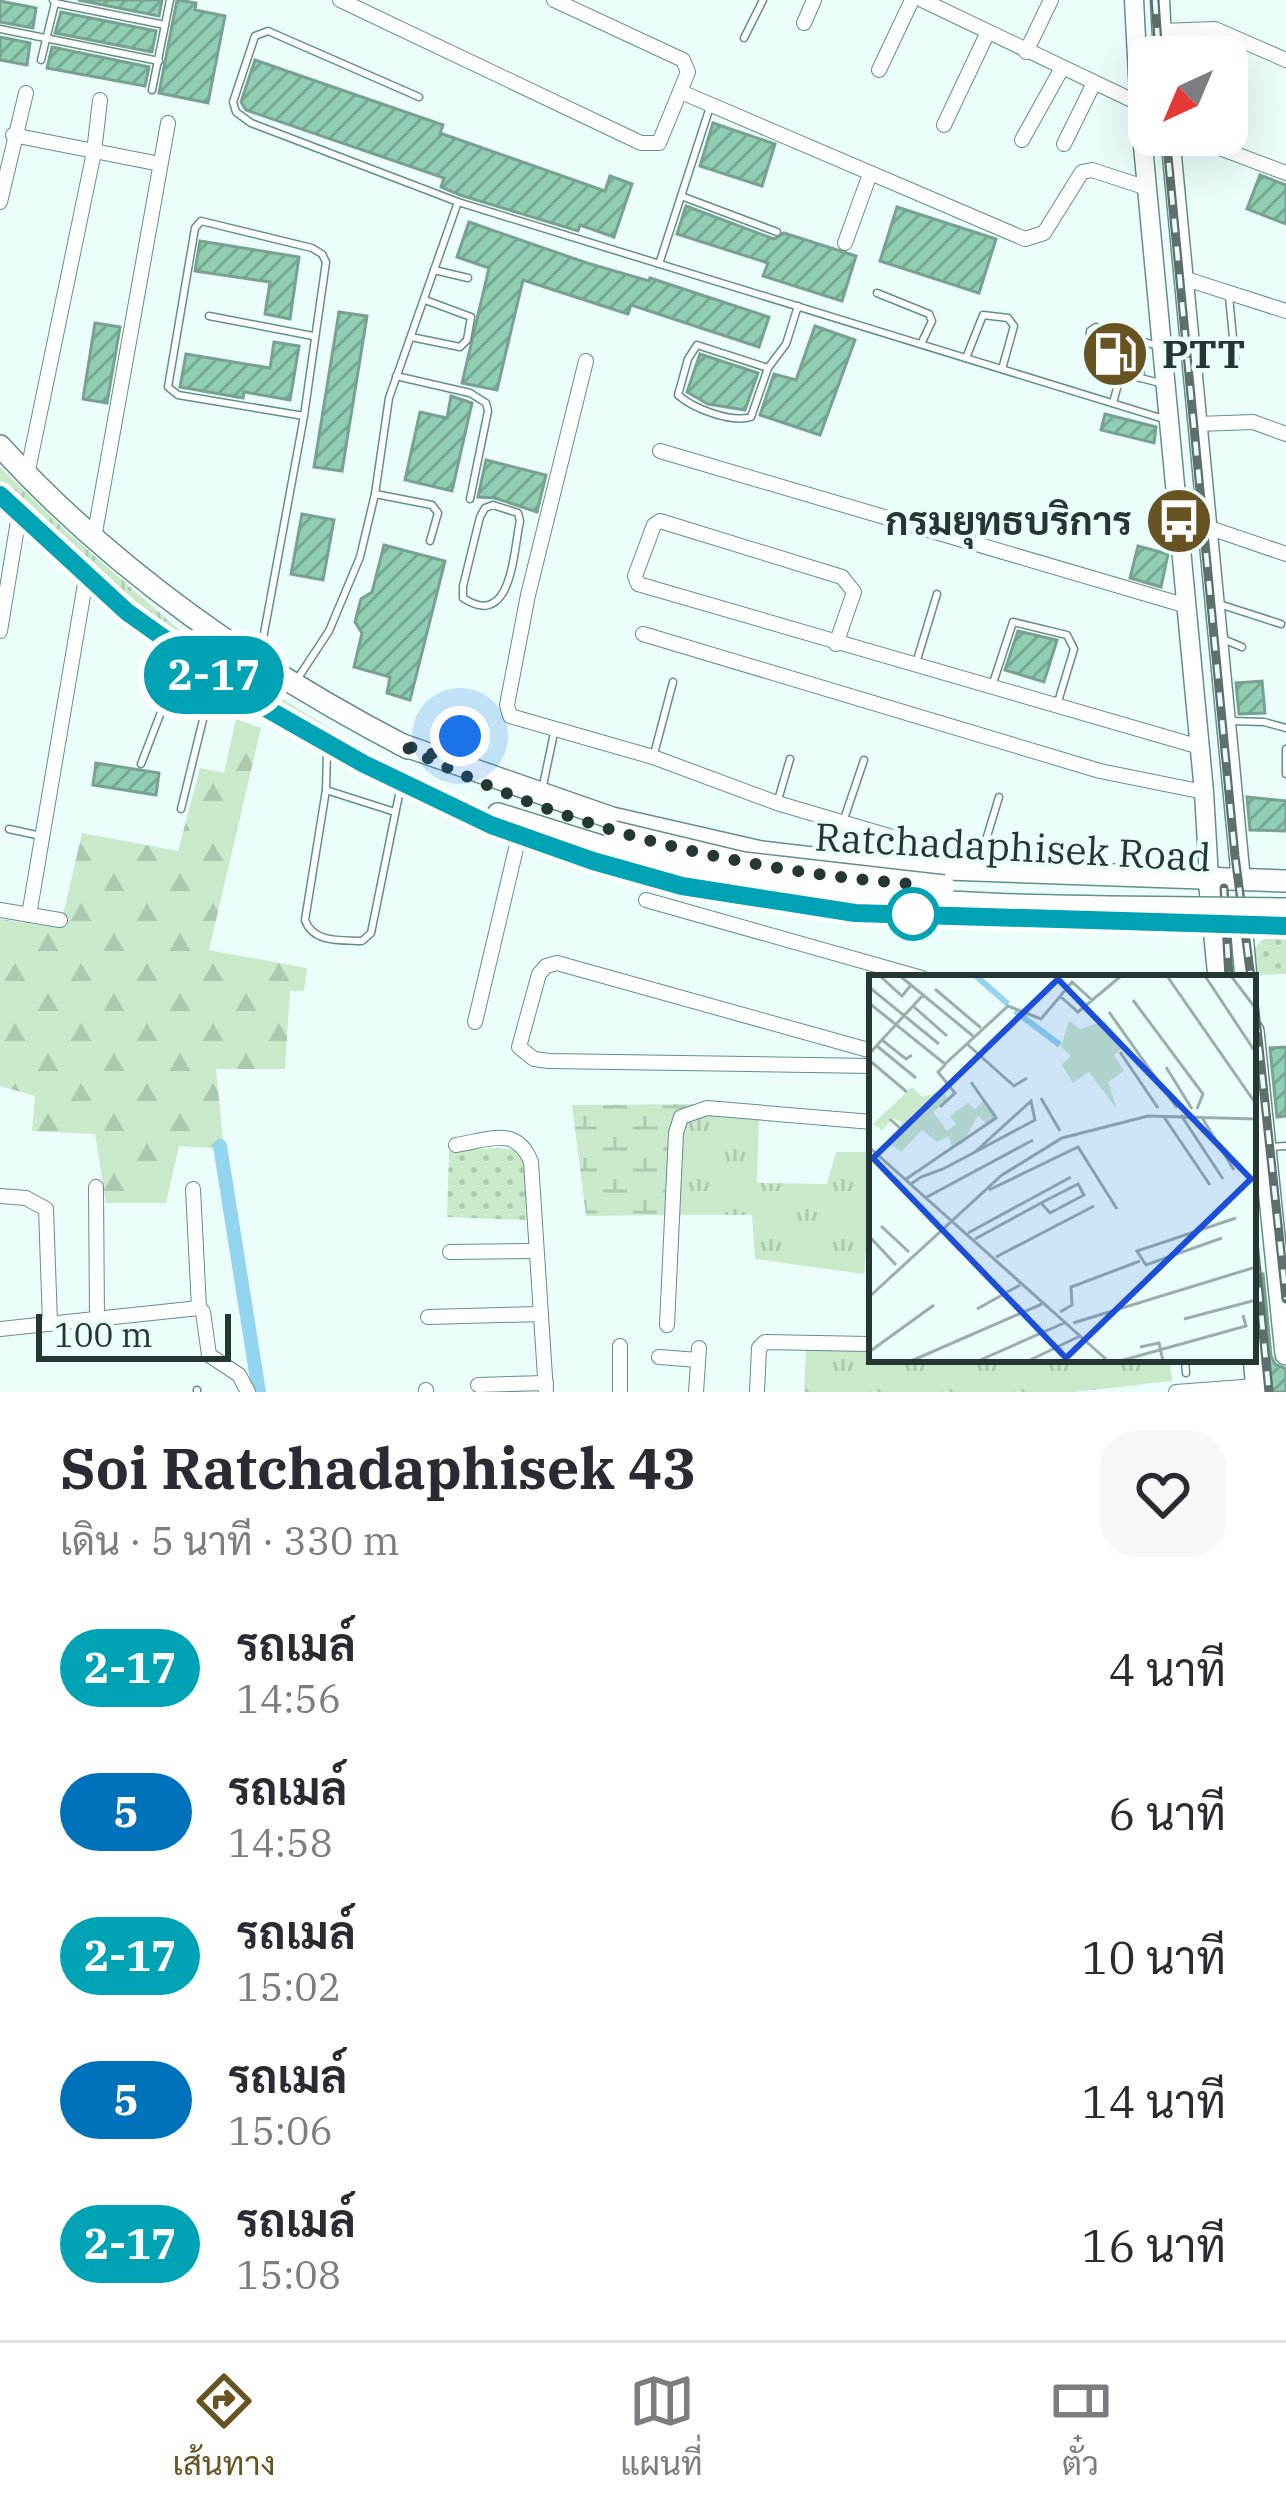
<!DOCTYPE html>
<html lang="th">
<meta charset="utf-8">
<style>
body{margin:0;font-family:"IBM Plex Serif",Sarabun,serif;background:#f7f7f7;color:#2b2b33;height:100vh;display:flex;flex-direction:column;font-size:45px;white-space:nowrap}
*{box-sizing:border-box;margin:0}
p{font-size:39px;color:#7c7c81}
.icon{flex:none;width:66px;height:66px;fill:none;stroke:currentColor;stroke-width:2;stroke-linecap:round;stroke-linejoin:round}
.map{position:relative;height:1392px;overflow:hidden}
.drawer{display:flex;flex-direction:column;background:#fff;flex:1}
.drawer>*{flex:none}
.badge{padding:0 24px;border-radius:39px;font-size:42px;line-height:78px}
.needle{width:78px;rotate:224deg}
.controls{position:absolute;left:1128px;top:36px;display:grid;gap:24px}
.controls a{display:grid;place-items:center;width:120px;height:120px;border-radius:24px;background:#fff;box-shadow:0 12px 48px #0002;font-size:60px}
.scale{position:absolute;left:36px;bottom:30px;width:195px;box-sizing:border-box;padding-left:12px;border:6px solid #243734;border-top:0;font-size:33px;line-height:42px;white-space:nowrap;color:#243734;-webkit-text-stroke:9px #ebfefb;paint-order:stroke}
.you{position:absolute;width:60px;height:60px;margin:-30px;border:9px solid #fff;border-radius:50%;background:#1a73e8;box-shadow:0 0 0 18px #1a73e833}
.map>.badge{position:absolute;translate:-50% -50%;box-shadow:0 0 0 6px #fff}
.round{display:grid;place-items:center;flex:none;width:126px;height:126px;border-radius:36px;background:#f7f7f7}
.summary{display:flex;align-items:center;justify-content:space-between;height:204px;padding:0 60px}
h1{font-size:57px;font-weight:800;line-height:90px}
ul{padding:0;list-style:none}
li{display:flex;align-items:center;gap:36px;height:144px;padding:0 60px}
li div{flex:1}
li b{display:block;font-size:45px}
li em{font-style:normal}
li .badge{min-width:132px;font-weight:700;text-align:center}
.dock{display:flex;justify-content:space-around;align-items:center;height:168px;border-top:3px solid #e1e1e2;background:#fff;font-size:33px;color:#7c7c81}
.dock a{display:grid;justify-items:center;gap:6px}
.dock .current{color:#685422}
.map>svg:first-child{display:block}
.grass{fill:url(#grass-tufts)}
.forest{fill:url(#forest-firs)}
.wetland{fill:url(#wetland-marsh)}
.garden{fill:url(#garden-dots)}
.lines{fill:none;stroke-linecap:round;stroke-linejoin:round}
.canal{stroke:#93d4ee;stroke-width:14}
.building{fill:url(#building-hatch);stroke:#7aa18f;stroke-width:3}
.lane-casing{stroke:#638f8a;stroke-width:9}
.street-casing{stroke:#638f8a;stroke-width:16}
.secondary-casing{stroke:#638f8a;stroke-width:21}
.primary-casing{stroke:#638f8a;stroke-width:24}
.lane{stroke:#fff;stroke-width:6}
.street{stroke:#fff;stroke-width:14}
.secondary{stroke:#fff;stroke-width:18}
.primary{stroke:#fff;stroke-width:21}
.rail-casing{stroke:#5d706d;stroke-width:9}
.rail{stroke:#ebfefb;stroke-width:4.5;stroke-dasharray:14;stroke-linecap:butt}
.primary-bridge-casing{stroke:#638f8a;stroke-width:24;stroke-linecap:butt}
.primary-bridge{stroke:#fff;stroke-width:21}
.line-casing{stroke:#fff;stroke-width:27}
.line{stroke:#00a3b4;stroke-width:18}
.walk{stroke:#243734;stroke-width:12;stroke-dasharray:0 21.6}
.stop-dot{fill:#fff;stroke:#00a3b4;stroke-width:6}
.labels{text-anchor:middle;stroke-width:9;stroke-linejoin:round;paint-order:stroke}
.poi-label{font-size:39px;font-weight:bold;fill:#243734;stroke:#ebfefb;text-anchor:start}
.street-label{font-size:39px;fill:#243734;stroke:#ebfefb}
.inset-river{fill:none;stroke:#93d4ee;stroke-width:6}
.inset-road{fill:none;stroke:#9baeab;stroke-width:3}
.view{fill:#1d4ed8;fill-opacity:0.15;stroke:#1d4ed8;stroke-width:6}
.inset-edge{fill:none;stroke:#243734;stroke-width:6}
</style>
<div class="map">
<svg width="1286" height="1392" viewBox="0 0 1286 1392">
<defs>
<pattern id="grass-tufts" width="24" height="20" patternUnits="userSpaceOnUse" patternTransform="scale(3)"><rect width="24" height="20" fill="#c9e9ca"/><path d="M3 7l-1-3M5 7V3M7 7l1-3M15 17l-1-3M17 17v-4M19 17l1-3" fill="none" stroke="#acc8ae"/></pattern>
<pattern id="forest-firs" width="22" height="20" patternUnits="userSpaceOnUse" patternTransform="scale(3)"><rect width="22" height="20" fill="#c9e9ca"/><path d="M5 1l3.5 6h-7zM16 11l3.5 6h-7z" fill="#acc8ae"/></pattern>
<pattern id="wetland-marsh" width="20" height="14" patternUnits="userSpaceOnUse" patternTransform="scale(3)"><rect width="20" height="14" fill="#c9e9ca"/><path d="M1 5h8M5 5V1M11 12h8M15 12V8" fill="none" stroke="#acc8ae"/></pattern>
<pattern id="garden-dots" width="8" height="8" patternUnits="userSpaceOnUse" patternTransform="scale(3)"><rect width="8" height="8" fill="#c9e9ca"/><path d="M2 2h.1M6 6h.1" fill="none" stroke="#acc8ae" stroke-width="1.8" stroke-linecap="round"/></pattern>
<pattern id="building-hatch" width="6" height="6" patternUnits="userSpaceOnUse" patternTransform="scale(3)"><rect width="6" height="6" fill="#8fceb3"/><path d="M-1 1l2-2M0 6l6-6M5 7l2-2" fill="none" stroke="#75a892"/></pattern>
</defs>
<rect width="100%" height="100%" fill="#ebfefb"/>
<g class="grass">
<path d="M0 467 67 532 200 648 331 729 329 733C202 656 105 587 0 481Z"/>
<path d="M759 1115 757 1183 827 1184 836 1152H872V1224L868 1225 864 1274 755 1259 752 1215H678C678 1184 671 1139 693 1116Z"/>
<polygon points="806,1347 872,1350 872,1359 1170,1359 1172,1381 1075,1392 804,1392"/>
</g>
<polygon class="forest" points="236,719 261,728 209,950 307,968 304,991 290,991 285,1069 216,1069 223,1140 211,1148 179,1146 166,1203 106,1203 95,1134 32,1131 35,1096 0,1086 0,919 60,928 82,833 178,851 200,768 224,773"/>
<polygon class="wetland" points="700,1104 679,1112 667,1215 586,1216 572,1105"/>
<g class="garden">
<polygon points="1276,936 1286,937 1286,974 1255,975 1255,948 1262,940"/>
<polygon points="498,1148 516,1150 525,1167 526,1220 447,1217 449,1151"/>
</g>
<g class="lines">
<polyline class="canal" points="220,1146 259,1392"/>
</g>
<g class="building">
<polygon points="78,0 162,0 159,16"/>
<polygon points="177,0 196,3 195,10 225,16 208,103 159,93"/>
<polygon points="0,1 36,8 33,28 0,22"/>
<polygon points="61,12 156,31 152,52 55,33"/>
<polygon points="0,37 30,43 27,65 0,60"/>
<polygon points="52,47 149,67 145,86 47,68"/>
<polygon points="255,60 443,125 440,133 605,191 610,176 632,184 614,237 580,225 578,231 460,195 441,187 444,178 246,110 241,102"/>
<polygon points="713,123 775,144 762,186 700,166"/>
<polygon points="1260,175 1286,185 1286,224 1247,209"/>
<polygon points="686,206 774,239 784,233 856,256 842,301 763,276 768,263 677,234"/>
<polygon points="897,207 996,239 979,293 880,261"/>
<polygon points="469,222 587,263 649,281 650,278 769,317 759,347 631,305 628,314 523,280 497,390 462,383 489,268 457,257"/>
<polygon points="200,241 299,257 290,319 265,314 270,282 195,271"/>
<polygon points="339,312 367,316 342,471 314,467"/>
<polygon points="95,323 120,327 107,403 83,399"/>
<polygon points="815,326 855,340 820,435 760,415 774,374 796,380"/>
<polygon points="274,342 299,346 290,400 244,392 243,398 180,387 186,354 270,368"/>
<polygon points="700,354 758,373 745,410 708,404 687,392"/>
<polygon points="451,396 472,403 452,491 405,480 420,412 447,418"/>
<polygon points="1105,414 1156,427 1154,443 1101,430"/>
<polygon points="486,460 546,475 537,512 495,498 478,497"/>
<polygon points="302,514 334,520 323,580 291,574"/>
<polygon points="384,545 445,561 410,700 387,693 390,677 354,667 362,633 355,622 361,599 372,592"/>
<polygon points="1138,546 1168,554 1161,587 1130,578"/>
<polygon points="1018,631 1057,640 1044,682 1005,670"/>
<polygon points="1262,681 1265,713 1239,714 1236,683"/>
<polygon points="96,763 159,773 156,795 93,785"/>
<polygon points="1247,797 1286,801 1286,831 1250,830"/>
<polygon points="1286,1047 1286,1116 1277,1117 1270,1048"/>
<polygon points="1263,1274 1271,1356 1275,1364 1286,1369 1286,1392 1272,1392 1268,1341 1256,1329 1253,1275"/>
</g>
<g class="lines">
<defs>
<g id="lane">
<polyline points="53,0 55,3 165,25"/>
<polyline points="0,29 159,61"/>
<polyline points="744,38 763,0"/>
<polyline points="41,60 55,3"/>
<polyline points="152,90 170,0"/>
<polyline points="419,97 268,31 255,36 233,102 236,112 251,123 458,202 1167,420"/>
<polyline points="681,196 777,232"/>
<polyline points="659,264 710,107"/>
<polyline points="434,270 468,278"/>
<polyline points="877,293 929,314 932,321 921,344"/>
<polyline points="1229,296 1235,359"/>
<polyline points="209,316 313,336"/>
<polyline points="411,337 460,347 467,340 471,317 425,300"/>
<polyline points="966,358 983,315 1008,318 1014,326 1002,369"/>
<path d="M768 368 697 345 688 359 678 395C694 409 731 423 751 417L768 368 786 344 798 306"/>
<polyline points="1121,373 1164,384"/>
<polyline points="396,376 470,393 486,403 488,411 470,499"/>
<polyline points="1140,378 1144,342"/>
<polyline points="1113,403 1121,373 1089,359 1090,331 1096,327 1161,347"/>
<polyline points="375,494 432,505 438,513 430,541"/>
<path d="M493 505 518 513 520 521C513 553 512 630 463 598V586L480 517 485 508Z"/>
<polyline points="1216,603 1281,624"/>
<polyline points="1223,639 1242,647"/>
<polyline points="260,655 304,416 326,262 322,254 312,248 201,221 195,228 168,387 178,395 304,416"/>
<polyline points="916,663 937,594"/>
<polyline points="298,678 329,631 360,557 375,494 389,398 458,202"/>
<polyline points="993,683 1013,622 1067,635 1074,649 1057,705"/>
<polyline points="1231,721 1264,722 1286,728"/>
<polyline points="1286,749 1286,774"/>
<path d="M327 751 326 790 305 920C313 943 340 940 362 941L371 933 401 785"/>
<polyline points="654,754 673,682"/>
<polyline points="141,764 168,694 186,663"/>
<polyline points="326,790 395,812"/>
<polyline points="542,790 554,733"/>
<polyline points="778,800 790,759"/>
<polyline points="181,809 213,679"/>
<polyline points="844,819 864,760"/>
<polyline points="9,829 41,836"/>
<polyline points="978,866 999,797"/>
<polyline points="1271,1147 1286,1146"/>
<polyline points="1185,1359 1186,1373"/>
<polyline points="197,1390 197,1392"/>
</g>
<g id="street">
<polyline points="340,0 641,143 659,143 688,72 683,60 554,0"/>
<polyline points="922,0 1140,104"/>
<polyline points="804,23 814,0"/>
<polyline points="1161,31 1215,29 1286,60"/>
<polyline points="1026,52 1051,0"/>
<polyline points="879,70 912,0"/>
<polyline points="681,92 1025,239 1044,233 1082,172 1092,170 1147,188"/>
<polyline points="1227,120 1230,120"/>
<polyline points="944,125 987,34"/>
<polyline points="13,135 160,164"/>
<polyline points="1185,135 1286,173"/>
<polyline points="1022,140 1062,68"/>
<polyline points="1064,144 1094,83"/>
<polyline points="0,202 26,93"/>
<polyline points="845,243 870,174"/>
<polyline points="1183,278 1286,311"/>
<polyline points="586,361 528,595 507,705 510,716 653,757 777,803 916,844 968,866"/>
<polyline points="1198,424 1253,422 1286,434"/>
<polyline points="660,451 1187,606"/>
<polyline points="27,475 94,152 100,100"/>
<polyline points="1207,527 1286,554"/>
<polyline points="94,538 168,123"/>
<polyline points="0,631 19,515"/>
<polyline points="643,634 1100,771 1204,792"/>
<polyline points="836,644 854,592 842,577 660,521 654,525 635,576 638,584 1200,747"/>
<polyline points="449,759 464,727"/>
<polyline points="646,900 922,978"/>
<polyline points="0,910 60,920"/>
<polyline points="29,915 86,578"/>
<polyline points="475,1022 519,836"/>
<polyline points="872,1051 557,963 546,966 539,974 519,1047 534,1059 549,1061 872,1066"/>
<path d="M456 1145C488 1140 517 1125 531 1162L546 1392"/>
<polyline points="96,1187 97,1318"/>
<polyline points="193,1189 199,1308"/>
<polyline points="0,1196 26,1198 46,1209 50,1323"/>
<polyline points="450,1252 535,1251"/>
<polyline points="428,1317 541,1314"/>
<polyline points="667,1325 676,1133 681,1117 707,1108 872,1122"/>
<polyline points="0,1329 199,1308 203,1312 209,1355 239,1375 248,1392"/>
<polyline points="659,1357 698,1360"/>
<polyline points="478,1385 546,1383"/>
<polyline points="426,1390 426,1392"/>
<polyline points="620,1392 620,1346"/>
<polyline points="696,1392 699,1348"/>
<polyline points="757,1392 759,1348 765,1342 869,1344"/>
<polyline points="1176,1392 1256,1386"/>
</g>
<g id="secondary">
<polyline points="1134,0 1140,114 1204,792 1209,878"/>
<polyline points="1160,0 1163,57"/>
<polyline points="1170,135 1241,880"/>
</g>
<g id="primary">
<path d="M0 446C117 574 256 669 408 748"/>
<polyline points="0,495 127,612 248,698 364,764 491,825 593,861 682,886 855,913 1286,925"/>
<polyline points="400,744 612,818 761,852 890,867 1286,881"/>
<polyline points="498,814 607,848"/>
<polyline points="1209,878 1219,978"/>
<polyline points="1240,911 1246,978"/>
<polyline points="1253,1031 1286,1354"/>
<polyline points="1253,1343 1257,1392"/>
</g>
</defs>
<use href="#lane" class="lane-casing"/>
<use href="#street" class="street-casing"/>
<use href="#secondary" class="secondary-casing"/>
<use href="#primary" class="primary-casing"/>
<use href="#lane" class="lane"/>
<use href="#street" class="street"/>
<use href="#secondary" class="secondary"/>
<use href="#primary" class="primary"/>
<defs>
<g id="rail">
<polyline points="1155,0 1159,57"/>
<polyline points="1166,135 1235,856 1251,978"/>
<polyline points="1224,888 1229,978"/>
<polyline points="1253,991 1286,1299"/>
<polyline points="1253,1232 1269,1392"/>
</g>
</defs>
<use href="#rail" class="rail-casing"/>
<use href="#rail" class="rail"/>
<defs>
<g id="primary-bridge">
<polyline points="614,832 743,863 944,886"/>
<path d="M607 848C675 865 743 880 812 890 969 910 1129 906 1286 909"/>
</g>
</defs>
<use href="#primary-bridge" class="primary-bridge-casing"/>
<use href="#primary-bridge" class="primary-bridge"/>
</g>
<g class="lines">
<defs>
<polyline id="line" points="0,495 127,612 248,698 364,764 491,825 593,861 682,886 855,913 1286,926"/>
</defs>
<use href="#line" class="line-casing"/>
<use href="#line" class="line"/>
<path class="walk" d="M460 736 449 759 400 744C560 828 732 870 912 884L913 914"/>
</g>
<defs>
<symbol id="fuel-disc" viewBox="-11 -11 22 22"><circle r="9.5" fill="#685422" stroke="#ebfefb"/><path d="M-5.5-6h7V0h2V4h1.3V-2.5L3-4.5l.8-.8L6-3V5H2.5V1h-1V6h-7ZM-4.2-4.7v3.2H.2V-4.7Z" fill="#fff"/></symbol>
<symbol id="bus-disc" viewBox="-11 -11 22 22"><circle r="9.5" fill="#685422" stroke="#ebfefb"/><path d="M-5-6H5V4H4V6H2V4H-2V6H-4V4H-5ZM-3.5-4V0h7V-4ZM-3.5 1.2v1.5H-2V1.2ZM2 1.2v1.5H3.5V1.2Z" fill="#fff"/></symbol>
</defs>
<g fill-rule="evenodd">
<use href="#fuel-disc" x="1077" y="316" width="76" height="76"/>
<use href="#bus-disc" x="1141" y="483" width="76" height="76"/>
</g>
<circle class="stop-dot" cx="913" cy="914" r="24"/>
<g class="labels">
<g class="poi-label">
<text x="1162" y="368">PTT</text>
<text x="1132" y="535" text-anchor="end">กรมยุทธบริการ</text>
</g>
<g class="street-label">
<text transform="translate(1013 847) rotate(3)" y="14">Ratchadaphisek Road</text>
</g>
</g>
<g transform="translate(869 975)">
<rect width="387" height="387" fill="#ebfefb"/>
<path d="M43 112 53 122 73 116 79 123 64 137 78 156 87 149 81 141 99 128 106 134 116 124 128 140 118 150 109 140 94 168 54 191 83 171 79 161 68 167 53 155 32 177 22 169 33 147 24 143 13 155 4 149Z" fill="#c9e9ca"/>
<path d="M200 46 211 54 236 46 255 72 245 80 255 96 239 107 248 134 220 97 204 108 193 90 202 81 192 72Z" fill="#c9e9ca"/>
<path class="inset-river" d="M107 1 139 29M146 36 191 70"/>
<path class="inset-road" d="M11 1 33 21 42 10M31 1 104 61M298 1 387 129M336 1 387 78M362 1 387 34M0 12 70 69M66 14 112 53M191 21 209 37 252 1M264 25 334 119 328 134M0 28 76 89 139 31 172 44 203 7 224 26M44 31 78 61M240 37 308 133M13 65 37 84 43 80M97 68 145 111 158 103M8 71 47 103M251 77 289 133M0 79 54 20M0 85 38 117M297 92 323 134M172 123 191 156M71 132 86 118 69 97 77 89M312 140 354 204M332 141 365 195M295 142 341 210M0 172 239 386M9 180 32 154 21 144M37 204 127 143 102 107M42 209 52 202 74 194 106 177 166 145 162 126 106 177M120 215 209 172 248 234M58 222 164 165M12 251 40 277M99 258 202 202M0 261 27 290M353 263 277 290 268 276 367 243M106 264 172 228 209 209 215 220 181 238 172 228M127 282 225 231M0 322 133 200 193 163 279 141 387 144M108 334 151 310M191 337 203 330 202 312 271 286M315 344 387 325M204 348 387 292M271 372 290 368 294 386M0 377 65 330M42 386 173 329M109 386 195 348M159 386 211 361M251 386 377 351 374 340"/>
<path class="view" d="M189 4 382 204 197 383 4 183Z"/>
<rect width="387" height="387" class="inset-edge"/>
</g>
</svg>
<div class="controls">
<a><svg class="needle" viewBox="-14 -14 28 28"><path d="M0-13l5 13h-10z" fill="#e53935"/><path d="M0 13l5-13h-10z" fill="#7c7c81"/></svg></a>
</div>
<div class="scale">100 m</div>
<div class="you" style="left:460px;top:736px"></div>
<b class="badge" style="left:214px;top:675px;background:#00a3b4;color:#fff">2-17</b>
</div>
<section class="drawer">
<div class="summary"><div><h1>Soi Ratchadaphisek 43</h1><p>เดิน · 5 นาที · 330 m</p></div><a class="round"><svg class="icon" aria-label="heart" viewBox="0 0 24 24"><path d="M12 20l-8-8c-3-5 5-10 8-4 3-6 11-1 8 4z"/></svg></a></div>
<ul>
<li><span class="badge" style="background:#00a3b4;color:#fff">2-17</span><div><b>รถเมล์</b><p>14:56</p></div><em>4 นาที</em></li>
<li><span class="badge" style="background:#0072bc;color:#fff">5</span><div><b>รถเมล์</b><p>14:58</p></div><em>6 นาที</em></li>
<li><span class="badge" style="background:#00a3b4;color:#fff">2-17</span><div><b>รถเมล์</b><p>15:02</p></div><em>10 นาที</em></li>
<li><span class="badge" style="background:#0072bc;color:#fff">5</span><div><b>รถเมล์</b><p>15:06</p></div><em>14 นาที</em></li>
<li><span class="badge" style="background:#00a3b4;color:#fff">2-17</span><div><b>รถเมล์</b><p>15:08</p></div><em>16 นาที</em></li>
</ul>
</section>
<nav class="dock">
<a class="current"><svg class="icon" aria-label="directions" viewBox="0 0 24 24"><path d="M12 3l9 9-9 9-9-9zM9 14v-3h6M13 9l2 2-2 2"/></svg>เส้นทาง</a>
<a><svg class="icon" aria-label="map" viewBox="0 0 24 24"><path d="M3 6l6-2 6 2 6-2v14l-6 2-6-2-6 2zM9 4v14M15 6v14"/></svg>แผนที่</a>
<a><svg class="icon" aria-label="tickets" viewBox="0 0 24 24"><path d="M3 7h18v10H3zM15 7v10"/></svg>ตั๋ว</a>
</nav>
